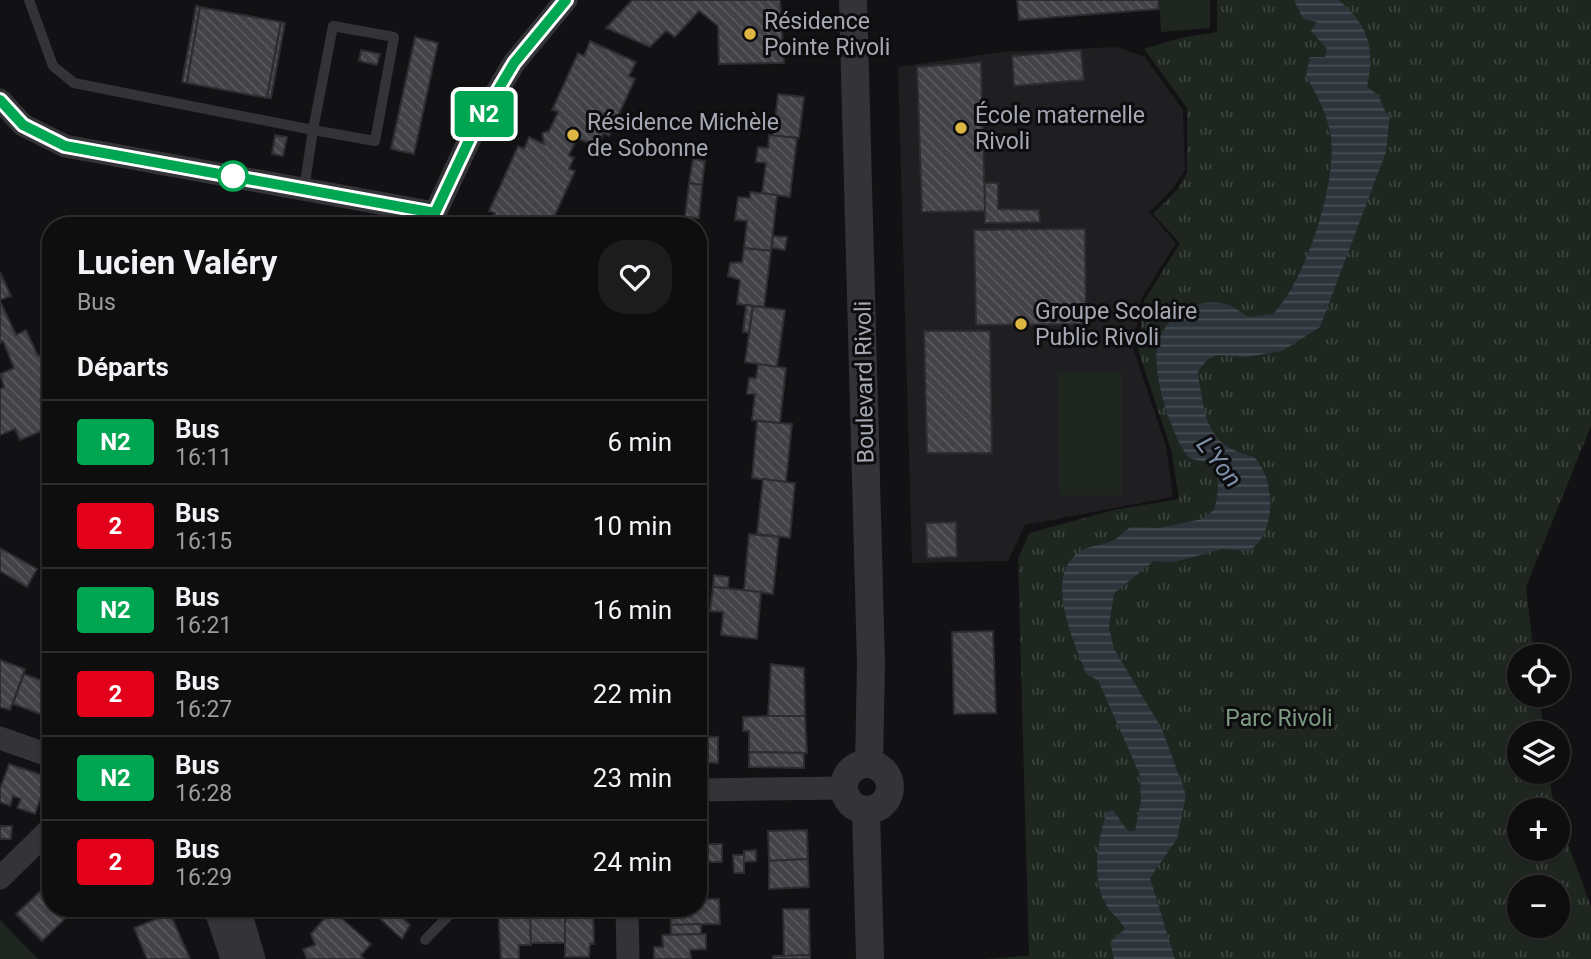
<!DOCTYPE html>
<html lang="fr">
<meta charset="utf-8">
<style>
body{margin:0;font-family:Roboto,sans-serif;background:#1c1c1d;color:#f1f3f6;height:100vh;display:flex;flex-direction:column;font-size:26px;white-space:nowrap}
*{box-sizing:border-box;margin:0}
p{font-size:23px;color:#9b9c9e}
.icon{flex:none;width:38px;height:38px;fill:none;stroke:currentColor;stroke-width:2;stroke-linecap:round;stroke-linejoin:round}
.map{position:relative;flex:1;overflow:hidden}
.drawer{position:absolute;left:42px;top:217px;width:665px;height:700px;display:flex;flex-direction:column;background:#0e0e0f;border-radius:28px;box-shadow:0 2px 5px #0004,0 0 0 2px #2e2e2f}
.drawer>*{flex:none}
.badge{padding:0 14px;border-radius:5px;font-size:24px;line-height:46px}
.controls{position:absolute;left:1507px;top:644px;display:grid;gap:14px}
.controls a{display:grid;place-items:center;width:63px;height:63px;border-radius:50%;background:#0e0e0f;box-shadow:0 2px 5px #0004,0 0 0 2px #2e2e2f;font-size:35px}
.map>.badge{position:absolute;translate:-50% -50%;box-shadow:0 0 0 4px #fff}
h2{padding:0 35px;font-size:26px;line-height:63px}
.round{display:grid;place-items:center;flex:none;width:74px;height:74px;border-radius:28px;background:#1c1c1d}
.summary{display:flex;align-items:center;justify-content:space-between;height:119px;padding:0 35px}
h1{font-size:33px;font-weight:700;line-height:52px}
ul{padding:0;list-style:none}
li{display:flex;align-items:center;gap:21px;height:84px;padding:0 35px;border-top:2px solid #2e2e2f}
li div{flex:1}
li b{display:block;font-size:26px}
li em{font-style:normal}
li .badge{min-width:77px;font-weight:700;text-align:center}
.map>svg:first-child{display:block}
.built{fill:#1f1e20}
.park{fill:url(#park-tufts);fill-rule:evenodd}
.garden{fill:#1f2620}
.water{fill:url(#water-rules)}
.building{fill:url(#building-back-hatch);stroke:#2d2c2f;stroke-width:2}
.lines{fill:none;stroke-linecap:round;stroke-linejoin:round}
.service{stroke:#343438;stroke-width:10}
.minor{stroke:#343438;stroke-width:23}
.tertiary{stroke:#343438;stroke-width:28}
.line-casing{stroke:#fff;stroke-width:16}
.line{stroke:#00a651;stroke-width:10}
.poi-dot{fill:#ddb741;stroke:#0d0d0f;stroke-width:2.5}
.stop-dot{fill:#fff;stroke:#00a651;stroke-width:3.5}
.labels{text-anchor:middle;stroke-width:6;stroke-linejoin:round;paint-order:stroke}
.poi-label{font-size:23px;fill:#a5a8b3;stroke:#0d0d0f;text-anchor:start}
.street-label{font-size:23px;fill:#a5a8b3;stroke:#0d0d0f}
.park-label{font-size:23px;fill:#7e9c83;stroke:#0d0d0f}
.water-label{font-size:24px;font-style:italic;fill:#7f92aa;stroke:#0d0d0f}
</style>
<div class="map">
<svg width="1591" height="959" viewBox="0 0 1591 959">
<defs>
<pattern id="park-tufts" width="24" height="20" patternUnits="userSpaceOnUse" patternTransform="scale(1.75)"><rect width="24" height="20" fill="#1f2620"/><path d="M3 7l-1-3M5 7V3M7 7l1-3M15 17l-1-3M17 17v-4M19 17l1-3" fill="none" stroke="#3d433e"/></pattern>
<pattern id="water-rules" width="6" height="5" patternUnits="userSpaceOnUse" patternTransform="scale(1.75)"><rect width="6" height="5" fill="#2d343b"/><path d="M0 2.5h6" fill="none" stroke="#484f55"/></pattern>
<pattern id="building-back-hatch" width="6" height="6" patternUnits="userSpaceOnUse" patternTransform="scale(1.75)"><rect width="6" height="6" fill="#424247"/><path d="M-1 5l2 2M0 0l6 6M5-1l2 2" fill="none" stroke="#5a5a5f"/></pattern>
</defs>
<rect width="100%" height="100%" fill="#121214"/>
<polygon class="built" points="1116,47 1145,57 1183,110 1185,170 1174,187 1149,212 1176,243 1141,299 1133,348 1166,446 1173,497 1025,525 1008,561 912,563 898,67 1002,52"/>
<path class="park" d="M1217 0H1591V426L1526 587 1534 656H1519V695H1539L1544 733H1519V772H1549L1554 810H1519V849H1558V818L1591 906V959H983L1029 956 1018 559 1029 533 1114 510 1179 499 1171 449 1138 350 1144 301 1180 243 1153 214 1177 190 1187 173V108L1144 49 1180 38 1217 32ZM1519 887H1558V926H1519Z"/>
<g class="garden">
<polygon points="1159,0 1210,0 1210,28 1161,32"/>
<polygon points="1058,372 1122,372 1122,495 1059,495"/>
<polygon points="0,920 38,959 0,959"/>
</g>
<path class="water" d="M1294 0H1339C1369 27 1375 47 1367 87L1378 95 1386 113H1390L1386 152 1320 327 1282 351 1247 357 1217 355 1207 360 1198 371C1198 378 1200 385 1201 393 1207 431 1216 447 1254 457 1276 479 1277 534 1249 551L1222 549 1174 562 1154 561 1114 593 1109 627 1114 649 1162 729 1186 795 1177 839 1150 878 1175 959H1114L1110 942 1125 929C1121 920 1110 913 1105 903 1091 877 1098 839 1107 812L1113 810 1128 831H1135L1141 801 1140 775 1098 680 1086 674C1075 643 1040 572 1083 550 1092 545 1105 545 1114 540 1120 537 1125 530 1131 527L1159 528 1202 519 1214 510C1217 499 1223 472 1211 464 1204 460 1195 461 1188 457 1171 433 1153 378 1157 349 1162 317 1195 297 1225 304 1234 305 1241 314 1249 317L1273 314C1306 280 1337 183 1331 136 1327 114 1317 95 1306 76L1310 57H1325L1327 49 1311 31 1317 22 1303 19Z"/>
<g class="building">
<polygon points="632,0 780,0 784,63 719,64 718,26 699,11 675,37 666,31 650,47 606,28"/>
<polygon points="1017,0 1158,0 1159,9 1019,20"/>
<polygon points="196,6 200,7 187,83 182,82"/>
<polygon points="200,7 281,22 267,98 187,83"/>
<polygon points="281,22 285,23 271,98 267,98"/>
<polygon points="415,37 438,43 414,154 391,149"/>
<polygon points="590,41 636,62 629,76 635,79 609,136 604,133 597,147 577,138 569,155 574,158 569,169 575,171 550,226 489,224 495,213 489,211 518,146 524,149 529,137 544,144 542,133 549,131 558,112 552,110 578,53 584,56"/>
<polygon points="361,50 380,54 377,65 359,61"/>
<polygon points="1081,50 1084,80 1014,86 1012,56"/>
<polygon points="981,62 985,211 922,212 917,67"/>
<polygon points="778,94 804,97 799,138 773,136"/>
<polygon points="275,135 287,137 283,156 272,154"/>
<polygon points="769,135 797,138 790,197 762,193 766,163 756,162 758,147 768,148"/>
<polygon points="693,159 705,161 702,185 689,183"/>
<polygon points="689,183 702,185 699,218 685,217"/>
<polygon points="985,183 998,183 998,209 1039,210 1040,222 985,223"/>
<polygon points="750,192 777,195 771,251 744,248 747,221 735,220 738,197 750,198"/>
<polygon points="1085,229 1086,324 976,325 974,230"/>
<polygon points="773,236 787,237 785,250 772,248"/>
<polygon points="744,248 771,251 764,307 737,304 740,280 728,276 730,263 742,262"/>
<polygon points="0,272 11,296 0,300"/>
<polygon points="0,301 16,335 26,330 38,356 51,350 51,444 44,430 20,440 15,429 0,435 0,389 4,387 0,374 14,368 3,341 0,343"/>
<polygon points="746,305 753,306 749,333 743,332"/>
<polygon points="753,306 785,310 777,367 745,362"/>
<polygon points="924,331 990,331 992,453 927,453"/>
<polygon points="758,364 786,368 780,423 752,420 755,394 747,394 749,378 756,378"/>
<polygon points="757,421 792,424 786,482 752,478"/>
<polygon points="763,479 795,483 790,538 757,534"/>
<polygon points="956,522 957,557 927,558 926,523"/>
<polygon points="749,534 779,537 773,594 744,590"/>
<polygon points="0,548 37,569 27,587 0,571"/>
<polygon points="714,575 729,577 728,588 713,587"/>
<polygon points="713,587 761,592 757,639 721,635 723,612 710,611"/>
<polygon points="993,631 996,713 954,714 952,632"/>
<polygon points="0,660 25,669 10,710 0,707"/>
<polygon points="771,664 804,668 805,716 768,716"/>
<polygon points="24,674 51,684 51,718 13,704"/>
<polygon points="768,716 805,716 807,753 749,752 749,731 743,731 743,717"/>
<polygon points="698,723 700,736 718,737 718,763 698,762"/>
<polygon points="749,752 804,753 804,768 749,767"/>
<polygon points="9,764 48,777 35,814 17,808 21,799 13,796 10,806 0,802 0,789"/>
<polygon points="698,822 702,822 702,844 722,844 722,862 702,862 702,874 698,874"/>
<polygon points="0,826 12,826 11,839 0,839"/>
<polygon points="807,830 808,859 769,861 768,831"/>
<polygon points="756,850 756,861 744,862 744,851"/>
<polygon points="733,855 744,855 744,873 734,873"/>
<polygon points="808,859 809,887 769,889 769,861"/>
<polygon points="698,874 702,874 703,899 719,899 720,924 671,925 670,908 698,908"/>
<polygon points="46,886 51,892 51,908 67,908 71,913 42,941 16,914"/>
<polygon points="384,908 392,908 410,925 402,939 377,916"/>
<polygon points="498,908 530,908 531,945 519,945 519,959 501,959"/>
<polygon points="530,908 565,908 565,943 531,943"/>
<polygon points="565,908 593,908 594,944 590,944 589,957 565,957"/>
<polygon points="783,909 809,909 810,955 784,956"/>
<polygon points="334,912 371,944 361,955 364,959 307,959 303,949 315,945 311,934 329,913"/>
<polygon points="170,913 190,959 147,959 134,928"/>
<polygon points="701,924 701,934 671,935 671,925"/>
<polygon points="706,934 706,949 690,950 691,959 654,959 654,947 663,947 662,935"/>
<polygon points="810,955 810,959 773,959 773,956"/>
</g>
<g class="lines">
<g class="service">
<polyline points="29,0 53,66 74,83 313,130 304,189"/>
<polygon points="333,26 394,37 375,141 313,130"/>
<polyline points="425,940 456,908"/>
</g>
<g class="minor">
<polyline points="0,100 23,125 65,146 435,213"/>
<polyline points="429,226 474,130 514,63 566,0"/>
<polyline points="0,738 51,756"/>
<polyline points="698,790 844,788"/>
<polyline points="0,878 51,828"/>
<polyline points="215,908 232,959"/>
<polyline points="239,908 254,959"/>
<polyline points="627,908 628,959"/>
</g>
<g class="tertiary">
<polyline points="853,0 871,663 869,764"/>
<circle cx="867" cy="787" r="23"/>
<polyline points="866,810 870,959"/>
</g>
</g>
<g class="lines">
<defs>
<polyline id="line" points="0,100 23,125 65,146 435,213 474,130 514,63 566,0"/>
</defs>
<use href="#line" class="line-casing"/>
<use href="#line" class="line"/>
</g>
<g class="poi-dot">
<circle cx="750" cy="34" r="7"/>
<circle cx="961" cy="128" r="7"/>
<circle cx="573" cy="135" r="7"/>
<circle cx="1021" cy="324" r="7"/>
</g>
<circle class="stop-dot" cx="233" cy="176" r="14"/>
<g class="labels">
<g class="poi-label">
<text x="764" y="29">Résidence<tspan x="764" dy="26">Pointe Rivoli</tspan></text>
<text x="975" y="123">École maternelle<tspan x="975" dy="26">Rivoli</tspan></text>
<text x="587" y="130">Résidence Michèle<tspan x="587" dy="26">de Sobonne</tspan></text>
<text x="1035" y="319">Groupe Scolaire<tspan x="1035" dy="26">Public Rivoli</tspan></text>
</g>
<g class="street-label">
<text transform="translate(864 382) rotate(-91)" y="8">Boulevard Rivoli</text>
</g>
<g class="park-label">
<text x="1279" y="726">Parc Rivoli</text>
</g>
<g class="water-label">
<text transform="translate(1219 462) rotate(52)" y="8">L'Yon</text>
</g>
</g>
</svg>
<div class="controls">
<a><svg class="icon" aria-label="locate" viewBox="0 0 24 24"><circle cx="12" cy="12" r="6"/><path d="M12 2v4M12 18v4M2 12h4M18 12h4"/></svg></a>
<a><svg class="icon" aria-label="layers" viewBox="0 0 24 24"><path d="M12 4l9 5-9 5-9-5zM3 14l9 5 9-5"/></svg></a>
<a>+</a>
<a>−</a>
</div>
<b class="badge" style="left:484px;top:114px;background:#00a651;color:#fff">N2</b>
<section class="drawer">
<div class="summary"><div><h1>Lucien Valéry</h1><p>Bus</p></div><a class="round"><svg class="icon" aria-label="heart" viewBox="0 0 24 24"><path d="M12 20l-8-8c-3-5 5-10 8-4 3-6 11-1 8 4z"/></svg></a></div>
<h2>Départs</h2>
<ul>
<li><span class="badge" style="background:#00a651;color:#fff">N2</span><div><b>Bus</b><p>16:11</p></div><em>6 min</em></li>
<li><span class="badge" style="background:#e2001a;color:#fff">2</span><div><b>Bus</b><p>16:15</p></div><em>10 min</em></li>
<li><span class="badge" style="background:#00a651;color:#fff">N2</span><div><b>Bus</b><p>16:21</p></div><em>16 min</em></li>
<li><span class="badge" style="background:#e2001a;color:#fff">2</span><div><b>Bus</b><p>16:27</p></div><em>22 min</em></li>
<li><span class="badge" style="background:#00a651;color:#fff">N2</span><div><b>Bus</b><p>16:28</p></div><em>23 min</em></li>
<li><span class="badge" style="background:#e2001a;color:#fff">2</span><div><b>Bus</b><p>16:29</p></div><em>24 min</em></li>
</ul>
</section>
</div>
